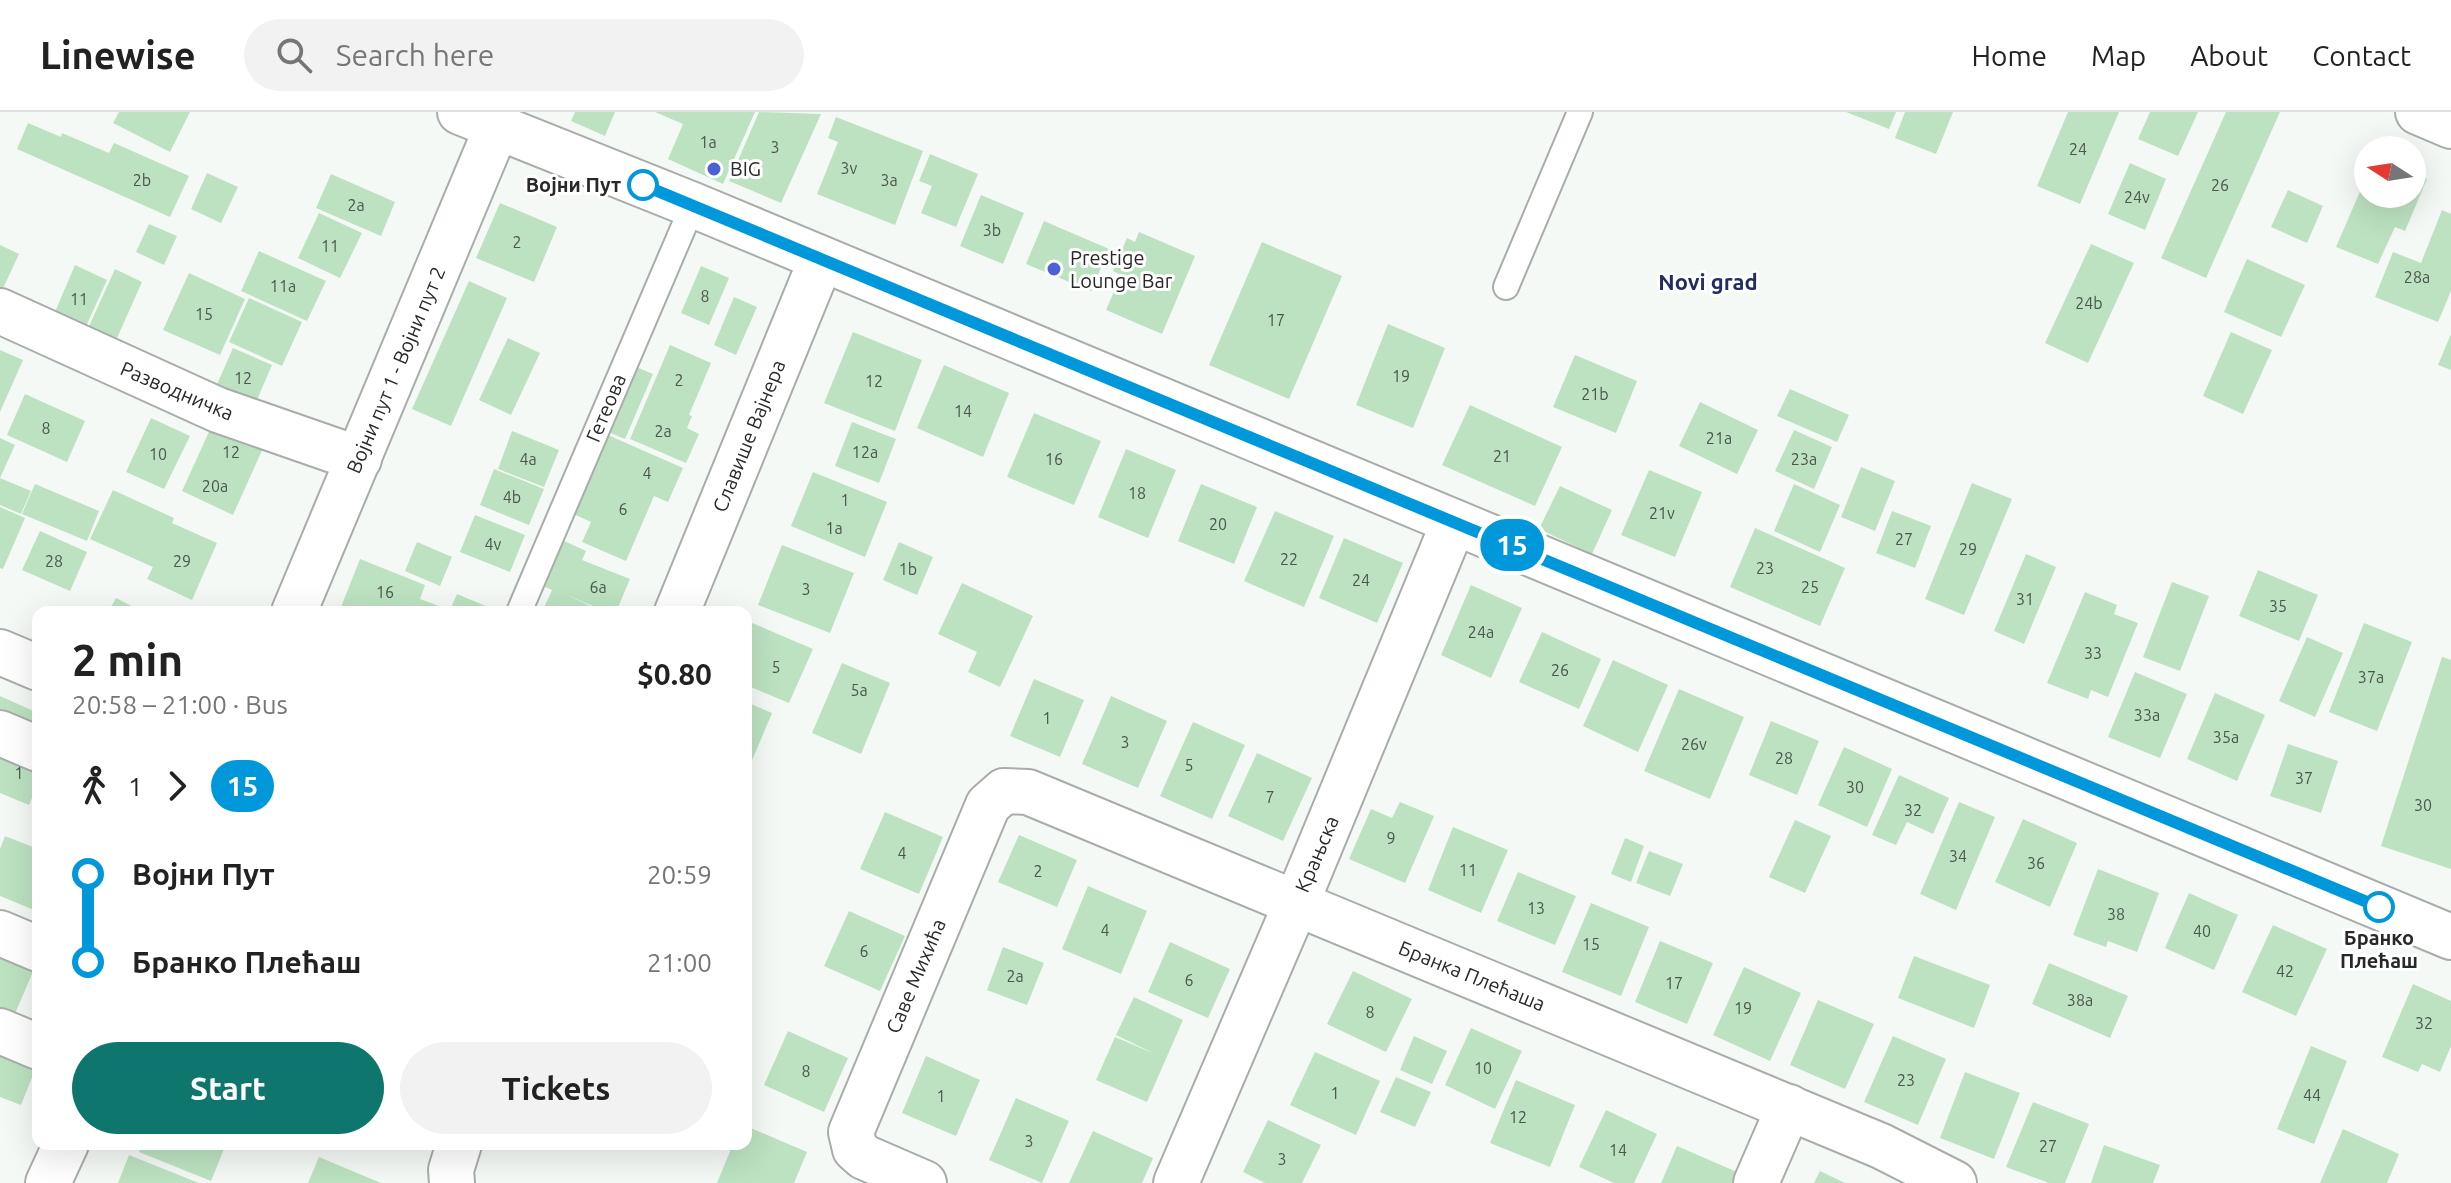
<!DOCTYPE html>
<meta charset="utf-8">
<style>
body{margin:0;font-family:Ubuntu,sans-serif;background:#f2f2f2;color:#222;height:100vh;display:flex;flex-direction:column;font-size:30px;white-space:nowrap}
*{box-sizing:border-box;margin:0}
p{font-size:26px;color:#767676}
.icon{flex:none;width:44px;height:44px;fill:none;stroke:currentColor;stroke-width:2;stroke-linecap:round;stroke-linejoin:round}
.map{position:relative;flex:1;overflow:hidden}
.drawer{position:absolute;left:32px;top:494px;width:720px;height:544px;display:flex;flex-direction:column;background:#fff;border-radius:16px;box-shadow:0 8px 32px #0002}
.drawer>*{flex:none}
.badge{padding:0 16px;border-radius:26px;font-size:28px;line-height:52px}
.needle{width:52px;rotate:282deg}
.buttons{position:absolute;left:2354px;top:24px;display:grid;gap:16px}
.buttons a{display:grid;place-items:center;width:72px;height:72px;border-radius:50%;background:#fff;box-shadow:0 8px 32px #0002;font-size:40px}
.map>.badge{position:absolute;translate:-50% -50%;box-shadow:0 0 0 4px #fff}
.legs{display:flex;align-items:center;gap:12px;height:88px;padding:0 40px;font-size:26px}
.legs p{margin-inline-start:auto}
.overview{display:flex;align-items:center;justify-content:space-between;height:136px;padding:0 40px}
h1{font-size:44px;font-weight:600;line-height:60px}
.button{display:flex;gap:16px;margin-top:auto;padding:16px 40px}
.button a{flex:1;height:92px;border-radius:48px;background:#0f766e;color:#fff;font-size:32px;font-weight:600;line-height:92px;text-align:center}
.button a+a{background:#f2f2f2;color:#222}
ul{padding:0 40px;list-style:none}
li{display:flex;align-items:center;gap:28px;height:88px;font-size:30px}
li i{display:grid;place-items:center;width:12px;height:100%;margin:0 10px;background:currentColor}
li i::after{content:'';width:20px;height:20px;margin:-10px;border:6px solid;border-radius:50%;background:#fff}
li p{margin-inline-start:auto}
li:first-child i{background:linear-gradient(#0000 50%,currentColor 0)}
li:last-child i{background:linear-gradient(currentColor 50%,#0000 0)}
header{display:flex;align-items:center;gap:48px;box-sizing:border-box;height:112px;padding:0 40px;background:#fff;border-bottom:2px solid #e0e0e0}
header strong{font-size:38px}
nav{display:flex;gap:44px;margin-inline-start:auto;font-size:28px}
.search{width:560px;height:72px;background:#f2f2f2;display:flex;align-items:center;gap:20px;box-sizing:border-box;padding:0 28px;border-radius:44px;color:#767676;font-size:30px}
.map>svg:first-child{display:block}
.building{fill:#bce2c1}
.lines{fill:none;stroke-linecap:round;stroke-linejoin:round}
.service-casing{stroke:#a9ada9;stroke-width:28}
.minor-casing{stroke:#a9ada9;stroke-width:48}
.secondary-casing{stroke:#a9ada9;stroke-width:48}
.service{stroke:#fff;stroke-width:24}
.minor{stroke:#fff;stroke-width:44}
.secondary{stroke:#fff;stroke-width:44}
.line-1-casing{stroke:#fff;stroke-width:18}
.line-1{stroke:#0098da;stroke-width:12}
.poi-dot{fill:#4b61d5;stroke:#fff;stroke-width:3}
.stop-1-dot{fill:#fff;stroke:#0098da;stroke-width:4}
.labels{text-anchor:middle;stroke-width:6;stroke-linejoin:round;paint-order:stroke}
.number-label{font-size:16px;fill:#4c564e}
.poi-label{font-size:20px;fill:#272827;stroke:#fff;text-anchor:start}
.stop-label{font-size:20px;font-weight:bold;fill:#272827;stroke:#fff;text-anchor:end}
.street-label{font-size:20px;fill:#272827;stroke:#fff}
.neighbourhood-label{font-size:22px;font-weight:bold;fill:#222d66;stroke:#fff}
</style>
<header>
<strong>Linewise</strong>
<div class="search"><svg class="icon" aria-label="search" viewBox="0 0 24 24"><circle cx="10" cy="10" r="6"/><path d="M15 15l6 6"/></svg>Search here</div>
<nav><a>Home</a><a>Map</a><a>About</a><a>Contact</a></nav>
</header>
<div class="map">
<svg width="2451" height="1071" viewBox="0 0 2451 1071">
<rect width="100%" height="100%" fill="#f5f9f6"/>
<g class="building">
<polygon points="119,0 190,0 170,40 113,11"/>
<polygon points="575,0 615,0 605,24 571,9"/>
<polygon points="655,0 755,0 723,72 668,47 683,12"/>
<polygon points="759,0 821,2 781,91 729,69"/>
<polygon points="1846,0 1896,0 1889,17"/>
<polygon points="1905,0 1953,0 1936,42 1895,26"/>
<polygon points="2068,0 2119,0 2080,92 2037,74"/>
<polygon points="2150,0 2198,0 2178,44 2138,27"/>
<polygon points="2226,0 2280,0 2206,166 2161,146"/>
<polygon points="836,5 923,39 895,113 817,82 838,30 828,26"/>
<polygon points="28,11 61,25 62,21 109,41 114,31 189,64 170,105 17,37"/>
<polygon points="930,42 978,62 956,115 921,101 932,74 919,69"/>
<polygon points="2130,51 2166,67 2145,118 2108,102"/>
<polygon points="2412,60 2427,67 2405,119 2395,115 2378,152 2336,135 2368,61 2368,82 2412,82"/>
<polygon points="207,61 238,75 221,111 191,97"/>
<polygon points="331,62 395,90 381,124 316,96"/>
<polygon points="2288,78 2323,94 2307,131 2271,115"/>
<polygon points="981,83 1024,101 1003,152 960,134"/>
<polygon points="500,91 557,115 534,170 476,146"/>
<polygon points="2442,98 2451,102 2451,179 2438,210 2375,185 2393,140 2421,151"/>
<polygon points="319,101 362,121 340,166 298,146"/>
<polygon points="1044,109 1109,137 1091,179 1026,152"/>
<polygon points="149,112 177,124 164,153 136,140"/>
<polygon points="1139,120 1195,144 1162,222 1106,198 1121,163 1113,159 1127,126 1135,130"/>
<polygon points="1262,130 1342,164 1289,287 1209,253"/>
<polygon points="2091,132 2134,151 2088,251 2045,231"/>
<polygon points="0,133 19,142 0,183"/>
<polygon points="259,139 326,169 307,209 241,179"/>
<polygon points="2247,147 2305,173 2281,225 2224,200"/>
<polygon points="75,153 107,168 83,221 52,207"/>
<polygon points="701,154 729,166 709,213 681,201"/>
<polygon points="115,157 142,170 113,235 85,223"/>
<polygon points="189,161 245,187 220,243 163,218"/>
<polygon points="469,169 507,186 451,314 412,297"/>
<polygon points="734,185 757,195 736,243 714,233"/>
<polygon points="249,186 302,210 282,254 229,230"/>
<polygon points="1388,212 1445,236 1413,316 1356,293"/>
<polygon points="853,220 922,248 895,319 824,291"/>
<polygon points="2231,220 2272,238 2243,302 2203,284"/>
<polygon points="2451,222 2451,258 2438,253"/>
<polygon points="508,226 540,241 511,303 479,288"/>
<polygon points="670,233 711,251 689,303 692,304 687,316 699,322 686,351 630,327"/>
<polygon points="233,236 272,253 253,297 214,279"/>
<polygon points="0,238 23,248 0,300"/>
<polygon points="1575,243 1637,269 1616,321 1553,295"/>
<polygon points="629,252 653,262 625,327 601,317"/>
<polygon points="944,253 1009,281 983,345 917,316"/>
<polygon points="1790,277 1849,303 1837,330 1777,304"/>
<polygon points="25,282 85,309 67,350 7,323"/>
<polygon points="1700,290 1758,318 1737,362 1679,334"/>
<polygon points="1470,293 1562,335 1535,394 1442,353"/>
<polygon points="1034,301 1101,329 1074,393 1007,365"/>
<polygon points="151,306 190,324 164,377 126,360"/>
<polygon points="852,310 896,327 879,371 835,354"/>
<polygon points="213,311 264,334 233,403 182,379"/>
<polygon points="1794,318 1832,335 1814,377 1775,359"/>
<polygon points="512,319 559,338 544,375 498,357"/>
<polygon points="601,320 683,356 668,390 654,384 626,449 582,430 591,410 567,399"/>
<polygon points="0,326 15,333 0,366 31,379 21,402 0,393"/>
<polygon points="1126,337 1176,358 1148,426 1098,405"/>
<polygon points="1861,355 1895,369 1875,419 1841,405"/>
<polygon points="494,357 544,377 529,413 480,393"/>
<polygon points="1649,358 1702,380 1675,445 1621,423"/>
<polygon points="813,360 887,390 865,445 791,414"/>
<polygon points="1972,371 2012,387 1964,503 1925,487"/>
<polygon points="35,372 99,399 87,429 22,402"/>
<polygon points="1201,372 1257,395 1234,452 1178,429"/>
<polygon points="1794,372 1840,393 1820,440 1774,419"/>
<polygon points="1560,374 1612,398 1592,442 1539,417"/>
<polygon points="113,378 174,406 172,411 217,431 192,488 147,467 153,455 90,427"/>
<polygon points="0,395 25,406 3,457 0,456"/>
<polygon points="1275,399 1334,424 1304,495 1244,469"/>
<polygon points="1892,399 1931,414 1915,456 1876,441"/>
<polygon points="475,403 525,423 510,460 460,440"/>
<polygon points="1755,416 1845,456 1820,514 1730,475"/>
<polygon points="40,419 87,440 70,479 22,458"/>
<polygon points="1344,426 1403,451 1377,511 1319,486"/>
<polygon points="560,427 586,439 582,448 630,467 616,500 607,500 567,483 603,500 542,500 552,478 541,473"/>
<polygon points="417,430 452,445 440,474 405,459"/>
<polygon points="899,430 933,445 917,483 883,468"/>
<polygon points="782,433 854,461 830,521 758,493"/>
<polygon points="2026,442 2056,455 2024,532 1994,519"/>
<polygon points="360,447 425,473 420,487 447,497 446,500 355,500 341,495"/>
<polygon points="2258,458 2318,483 2299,529 2239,504"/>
<polygon points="2172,470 2209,484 2180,559 2143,545"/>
<polygon points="962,471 1033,504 1000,575 968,560 977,540 938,522"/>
<polygon points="1471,473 1522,496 1491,566 1441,543"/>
<polygon points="2085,480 2117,493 2114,502 2138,511 2108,585 2091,578 2088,587 2047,571"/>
<polygon points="457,482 488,495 485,500 449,500"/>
<polygon points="116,486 143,500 108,500"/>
<polygon points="752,511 813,537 789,591 746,573 746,525"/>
<polygon points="2364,511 2412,530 2377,619 2329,600"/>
<polygon points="1542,520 1601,547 1579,597 1519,570"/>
<polygon points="2307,525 2343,541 2315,605 2279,589"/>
<polygon points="2442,545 2451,548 2451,757 2381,734"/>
<polygon points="1613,548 1668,573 1638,640 1583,614"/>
<polygon points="842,551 890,571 861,642 812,621"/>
<polygon points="2135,560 2187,582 2160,646 2108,625"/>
<polygon points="1034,567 1084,588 1060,645 1010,624"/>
<polygon points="1679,577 1744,605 1710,687 1644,659"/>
<polygon points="2215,581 2265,603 2237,669 2187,647"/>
<polygon points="0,584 38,601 38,626 0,608"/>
<polygon points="1111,584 1167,609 1138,676 1082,652"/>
<polygon points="746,590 772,601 748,658 746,657"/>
<polygon points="1771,609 1819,629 1797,683 1749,663"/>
<polygon points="1193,610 1245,633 1212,707 1160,684"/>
<polygon points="2288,632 2338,649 2321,701 2270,684"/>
<polygon points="0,635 38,651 38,671 29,693 0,681"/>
<polygon points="1844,635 1892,657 1867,715 1818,693"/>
<polygon points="1257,641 1312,666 1283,729 1228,704"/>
<polygon points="1899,663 1949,686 1933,722 1907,710 1896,733 1872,723"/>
<polygon points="1400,690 1434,704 1405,771 1349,747 1371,697 1392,706"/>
<polygon points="1959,690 1995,705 1956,798 1920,782"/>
<polygon points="885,700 943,725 919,782 860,757"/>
<polygon points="2023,707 2077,731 2050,795 1995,770"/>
<polygon points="1795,708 1831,724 1805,781 1769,765"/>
<polygon points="1453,715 1508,738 1481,801 1428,778"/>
<polygon points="1019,723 1077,748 1057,795 998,770"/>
<polygon points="5,724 38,737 38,788 34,798 0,784 0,737"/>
<polygon points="1625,726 1644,734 1631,770 1611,762"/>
<polygon points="1649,739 1683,752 1670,784 1636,771"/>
<polygon points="2098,757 2159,781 2137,840 2108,829 2106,835 2073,823"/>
<polygon points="1518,760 1576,784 1555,833 1497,809"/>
<polygon points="1088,774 1147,799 1121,862 1062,837"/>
<polygon points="2189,781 2238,803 2214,858 2165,836"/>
<polygon points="1591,791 1649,815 1621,884 1562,860"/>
<polygon points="849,799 905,824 880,879 824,854"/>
<polygon points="2273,813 2327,837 2296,904 2242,880"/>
<polygon points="1660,829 1713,851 1687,912 1635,890"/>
<polygon points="1170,830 1230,857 1208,906 1148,880"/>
<polygon points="1003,835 1044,851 1027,893 987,878"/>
<polygon points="0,840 35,855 11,911 0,907"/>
<polygon points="1914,844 1990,873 1974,916 1898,886"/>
<polygon points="2049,851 2128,884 2110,926 2032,892"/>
<polygon points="1744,855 1801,881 1770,949 1713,923"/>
<polygon points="1353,859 1412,887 1386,940 1327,912"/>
<polygon points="2413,872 2451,889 2451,934 2440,960 2422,952 2418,960 2382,945"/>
<polygon points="1134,885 1183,908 1147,990 1096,968 1115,925 1155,942 1116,923"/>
<polygon points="1818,888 1874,912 1845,977 1790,953"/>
<polygon points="1471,916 1522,939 1495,997 1445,973"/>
<polygon points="788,919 848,946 824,1000 764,973"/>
<polygon points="1414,924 1447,939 1432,972 1400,958"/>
<polygon points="1893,924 1946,947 1918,1013 1864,990"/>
<polygon points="2311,934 2347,949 2314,1032 2277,1017"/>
<polygon points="0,938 37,953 21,993 0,985"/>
<polygon points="1315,940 1380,969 1356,1023 1290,993"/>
<polygon points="926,944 980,968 956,1024 902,1001"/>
<polygon points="1965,960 2020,981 1994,1047 1940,1026"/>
<polygon points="1396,965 1431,980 1415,1015 1380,1000"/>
<polygon points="1516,968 1575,993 1550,1055 1490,1031"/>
<polygon points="1016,986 1069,1009 1042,1071 989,1048"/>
<polygon points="2033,990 2089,1012 2065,1071 2049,1071 2006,1055"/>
<polygon points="1606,998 1657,1022 1634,1071 1614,1071 1579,1055"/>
<polygon points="1268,1008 1321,1033 1302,1071 1265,1071 1243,1060"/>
<polygon points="746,1014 807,1040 794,1071 717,1071 733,1032 746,1032"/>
<polygon points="2343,1017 2399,1042 2387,1071 2320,1071"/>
<polygon points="1093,1019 1153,1046 1142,1071 1069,1071"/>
<polygon points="142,1032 226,1032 211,1069 139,1040"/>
<polygon points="2104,1033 2160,1053 2153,1071 2091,1071"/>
<polygon points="1677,1034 1737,1060 1732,1071 1661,1071"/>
<polygon points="129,1043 199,1071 118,1071"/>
<polygon points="319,1045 381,1071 308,1071"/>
<polygon points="1820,1059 1845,1071 1814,1071"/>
</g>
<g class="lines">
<defs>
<g id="service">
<polyline points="1506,175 1580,0"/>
<polyline points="519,500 693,93"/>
</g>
<g id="minor">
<polyline points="2418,0 2451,14"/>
<polyline points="0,199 218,298 359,347"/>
<polyline points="294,500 497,15"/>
<polyline points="677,500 821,148"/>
<polyline points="0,540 38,556"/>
<polyline points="0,621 38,637"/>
<polyline points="0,821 38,837"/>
<polyline points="0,919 38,935"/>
<polyline points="48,1071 66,1032"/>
<polyline points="452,1071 451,1058 459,1032"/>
<polyline points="924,1071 864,1045 855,1037 851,1020 988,693 1004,679 1028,680 1881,1034 1954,1071"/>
<polyline points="1176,1071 1296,792 1454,410"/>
<polyline points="1756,1071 1789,995"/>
</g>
<polyline id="secondary" points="460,0 693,93 2451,825"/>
</defs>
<use href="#service" class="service-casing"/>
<use href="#minor" class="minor-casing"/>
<use href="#secondary" class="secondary-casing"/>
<use href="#service" class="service"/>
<use href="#minor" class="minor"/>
<use href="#secondary" class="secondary"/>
</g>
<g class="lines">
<defs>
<polyline id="line-1" points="643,73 2379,795"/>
</defs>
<use href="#line-1" class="line-1-casing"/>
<use href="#line-1" class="line-1"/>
</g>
<g class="poi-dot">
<circle cx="714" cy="57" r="8"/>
<circle cx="1054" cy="157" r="8"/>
</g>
<g class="stop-1-dot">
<circle cx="643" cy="73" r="14"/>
<circle cx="2379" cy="795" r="14"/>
</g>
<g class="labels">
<g class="number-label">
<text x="708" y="36">1a</text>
<text x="775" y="41">3</text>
<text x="2078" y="43">24</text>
<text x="849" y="62">3v</text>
<text x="142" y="74">2b</text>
<text x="889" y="74">3a</text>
<text x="2220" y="79">26</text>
<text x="2137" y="91">24v</text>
<text x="356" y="99">2a</text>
<text x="992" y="124">3b</text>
<text x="517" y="136">2</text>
<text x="330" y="140">11</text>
<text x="2417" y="171">28a</text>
<text x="283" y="180">11a</text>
<text x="705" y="190">8</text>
<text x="79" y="193">11</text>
<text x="2089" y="197">24b</text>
<text x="204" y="208">15</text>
<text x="1276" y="214">17</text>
<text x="1401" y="270">19</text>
<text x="243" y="272">12</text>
<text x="679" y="274">2</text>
<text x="874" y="275">12</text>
<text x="1595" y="288">21b</text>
<text x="963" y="305">14</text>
<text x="46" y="322">8</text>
<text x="663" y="325">2a</text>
<text x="1719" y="332">21a</text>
<text x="231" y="346">12</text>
<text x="865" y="346">12a</text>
<text x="158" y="348">10</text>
<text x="1502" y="350">21</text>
<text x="528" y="353">4a</text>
<text x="1054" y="353">16</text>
<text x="1804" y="353">23a</text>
<text x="647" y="367">4</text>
<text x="215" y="380">20a</text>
<text x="1137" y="387">18</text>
<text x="512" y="391">4b</text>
<text x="845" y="394">1</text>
<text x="623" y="403">6</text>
<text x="1662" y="407">21v</text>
<text x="1218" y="418">20</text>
<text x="834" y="422">1a</text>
<text x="1904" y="433">27</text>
<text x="493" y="438">4v</text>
<text x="1968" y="443">29</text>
<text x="1289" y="453">22</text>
<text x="54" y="455">28</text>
<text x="182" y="455">29</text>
<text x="1765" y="462">23</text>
<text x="908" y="463">1b</text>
<text x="1361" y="474">24</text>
<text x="598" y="481">6a</text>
<text x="1810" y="481">25</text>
<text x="806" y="483">3</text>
<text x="385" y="486">16</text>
<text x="2025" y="493">31</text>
<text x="2278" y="500">35</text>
<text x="1481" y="526">24a</text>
<text x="2093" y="547">33</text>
<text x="776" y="561">5</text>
<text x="1560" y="564">26</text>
<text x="2371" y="571">37a</text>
<text x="859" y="584">5a</text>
<text x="2147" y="609">33a</text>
<text x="1047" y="612">1</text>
<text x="2226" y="631">35a</text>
<text x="1125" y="636">3</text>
<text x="1694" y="638">26v</text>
<text x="1784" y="652">28</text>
<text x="1189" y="659">5</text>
<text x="19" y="667">1</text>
<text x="2304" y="672">37</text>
<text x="1855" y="681">30</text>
<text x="1270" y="691">7</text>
<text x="2423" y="699">30</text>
<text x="1913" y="704">32</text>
<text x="1391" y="732">9</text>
<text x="902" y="747">4</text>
<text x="1958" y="750">34</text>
<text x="2036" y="757">36</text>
<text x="1468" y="764">11</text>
<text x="1038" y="765">2</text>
<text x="1536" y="802">13</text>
<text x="2116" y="808">38</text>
<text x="1105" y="824">4</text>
<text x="2202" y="825">40</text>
<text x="1591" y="838">15</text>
<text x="864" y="845">6</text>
<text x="2285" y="865">42</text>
<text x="1015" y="870">2a</text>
<text x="1189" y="874">6</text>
<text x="1674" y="877">17</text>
<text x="2080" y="894">38a</text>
<text x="1743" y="902">19</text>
<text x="1370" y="906">8</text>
<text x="2424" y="917">32</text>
<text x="1483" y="962">10</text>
<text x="806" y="965">8</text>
<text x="1906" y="974">23</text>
<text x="1335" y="987">1</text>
<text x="2312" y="989">44</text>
<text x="941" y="990">1</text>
<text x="1518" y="1011">12</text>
<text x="1029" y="1035">3</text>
<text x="2048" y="1040">27</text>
<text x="1618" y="1044">14</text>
<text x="1282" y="1053">3</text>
</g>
<g class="poi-label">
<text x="730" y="64">BIG</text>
<text x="1070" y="153">Prestige<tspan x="1070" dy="23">Lounge Bar</tspan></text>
</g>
<g class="stop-label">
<text x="621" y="80">Војни Пут</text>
<text x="2379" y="833" text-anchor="middle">Бранко<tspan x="2379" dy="23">Плећаш</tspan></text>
</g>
<g class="street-label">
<text transform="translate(396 258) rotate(-67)" y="7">Војни пут 1 - Војни пут 2</text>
<text transform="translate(177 279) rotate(23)" y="7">Разводничка</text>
<text transform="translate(606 296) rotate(-67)" y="7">Гетеова</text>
<text transform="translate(749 324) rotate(-68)" y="7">Славише Вајнера</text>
<text transform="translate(1317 742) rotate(-67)" y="7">Крањска</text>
<text transform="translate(916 864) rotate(-67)" y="7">Саве Михића</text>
<text transform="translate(1472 864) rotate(22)" y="7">Бранка Плећаша</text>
</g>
<g class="neighbourhood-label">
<text x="1708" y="178">Novi grad</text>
</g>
</g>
</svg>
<div class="buttons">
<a><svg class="needle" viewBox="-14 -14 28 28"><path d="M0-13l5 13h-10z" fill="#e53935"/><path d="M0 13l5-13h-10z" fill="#767676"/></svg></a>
</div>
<b class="badge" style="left:1512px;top:433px;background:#0098da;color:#fff">15</b>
<section class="drawer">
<div class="overview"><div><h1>2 min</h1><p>20:58 – 21:00 · Bus</p></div><b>$0.80</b></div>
<div class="legs"><svg class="icon" aria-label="walk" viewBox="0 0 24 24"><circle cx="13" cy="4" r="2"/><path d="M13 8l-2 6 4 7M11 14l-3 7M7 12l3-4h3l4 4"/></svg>1<svg class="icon" aria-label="forward" viewBox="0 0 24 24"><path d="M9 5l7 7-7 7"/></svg><b class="badge" style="background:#0098da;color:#fff">15</b></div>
<ul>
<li><i style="color:#0098da"></i><b>Војни Пут</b><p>20:59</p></li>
<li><i style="color:#0098da"></i><b>Бранко Плећаш</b><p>21:00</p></li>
</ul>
<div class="button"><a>Start</a><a>Tickets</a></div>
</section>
</div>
